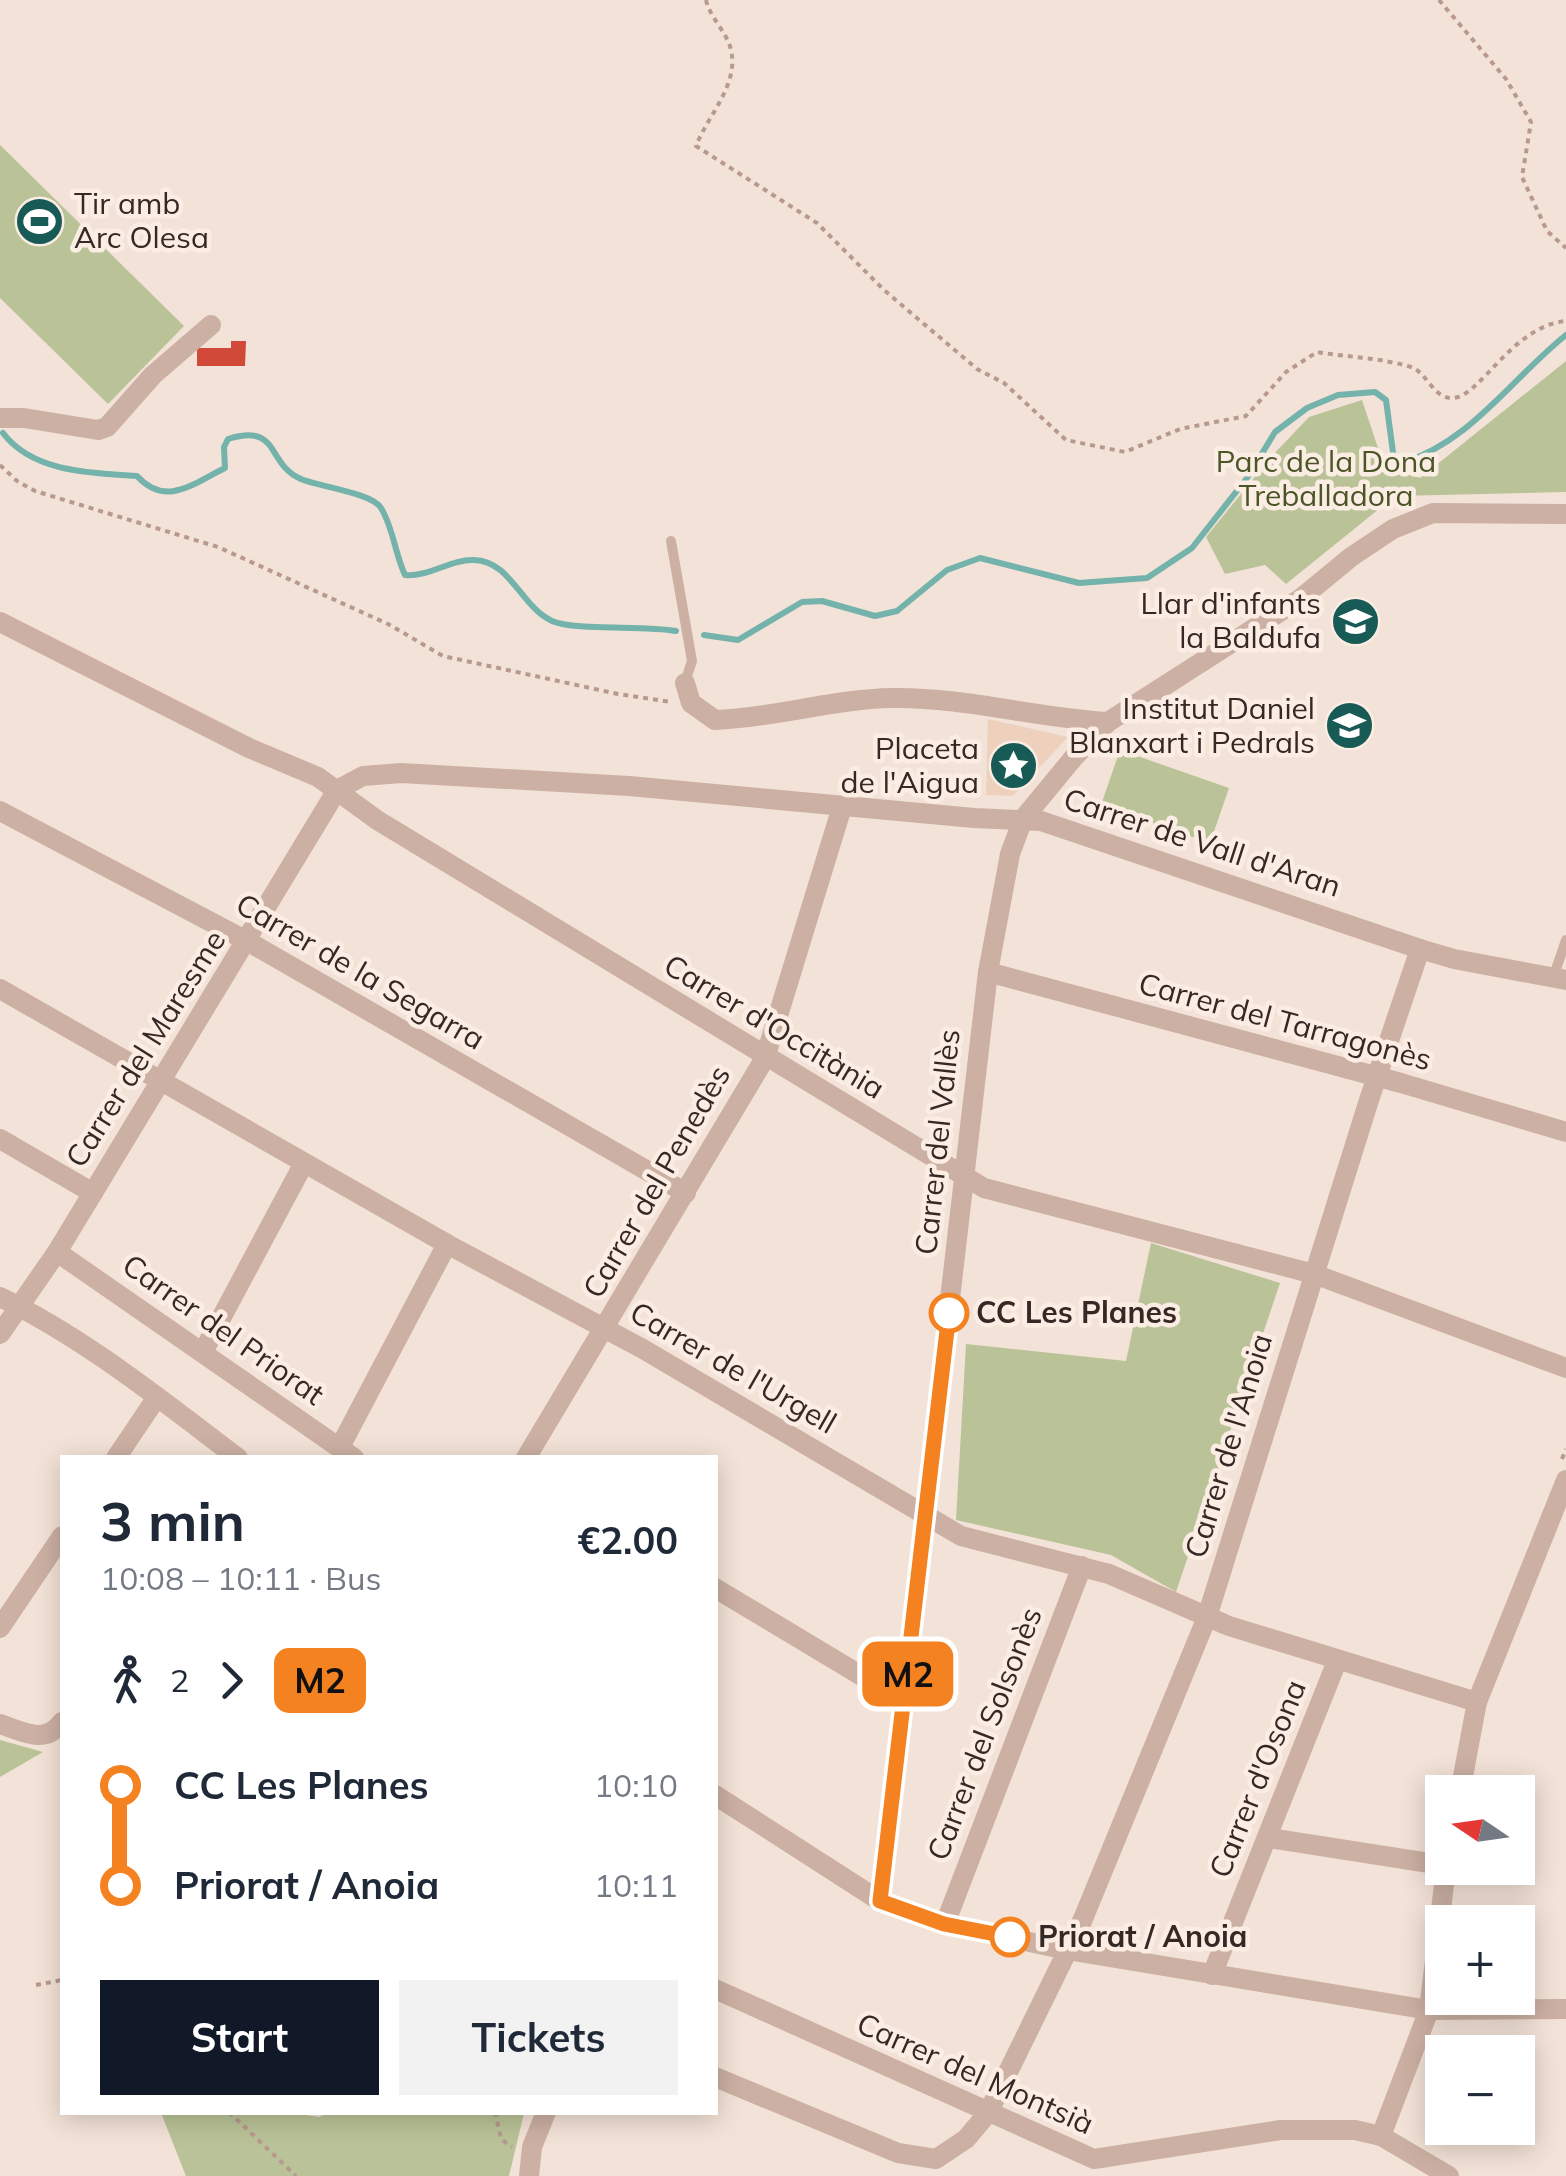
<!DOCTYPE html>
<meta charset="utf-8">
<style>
body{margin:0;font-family:Mulish,sans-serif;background:#f2f2f3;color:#1f2937;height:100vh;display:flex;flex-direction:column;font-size:38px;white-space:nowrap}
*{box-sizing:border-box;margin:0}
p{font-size:32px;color:#747a83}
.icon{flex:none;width:55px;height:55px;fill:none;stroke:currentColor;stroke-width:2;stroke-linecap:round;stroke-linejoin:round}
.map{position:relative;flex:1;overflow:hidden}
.drawer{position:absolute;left:60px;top:1455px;width:658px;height:660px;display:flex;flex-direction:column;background:#fff;border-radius:0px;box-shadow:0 5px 25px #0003}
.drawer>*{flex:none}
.badge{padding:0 20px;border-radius:15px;font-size:35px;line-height:65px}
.needle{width:65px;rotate:283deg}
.controls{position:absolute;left:1425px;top:1775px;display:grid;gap:20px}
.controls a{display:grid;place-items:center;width:110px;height:110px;border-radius:0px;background:#fff;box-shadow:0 5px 25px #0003;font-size:50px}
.map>.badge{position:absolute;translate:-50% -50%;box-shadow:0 0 0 5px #fff}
.legs{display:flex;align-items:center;gap:15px;height:110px;padding:0 40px;font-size:32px}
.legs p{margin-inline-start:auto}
.headline{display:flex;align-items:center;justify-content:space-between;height:170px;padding:0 40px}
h1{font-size:55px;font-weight:700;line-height:75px}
.cta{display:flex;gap:20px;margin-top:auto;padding:20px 40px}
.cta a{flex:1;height:115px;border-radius:0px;background:#111827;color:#fff;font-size:40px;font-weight:700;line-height:115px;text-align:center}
.cta a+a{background:#f2f2f3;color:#1f2937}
ul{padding:0 40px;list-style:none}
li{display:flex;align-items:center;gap:35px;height:100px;font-size:38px}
li i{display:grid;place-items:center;width:15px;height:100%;margin:0 12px;background:currentColor}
li i::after{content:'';width:25px;height:25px;margin:-12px;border:8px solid;border-radius:50%;background:#fff}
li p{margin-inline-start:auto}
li:first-child i{background:linear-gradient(#0000 50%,currentColor 0)}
li:last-child i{background:linear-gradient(currentColor 50%,#0000 0)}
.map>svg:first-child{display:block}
.green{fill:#bac397}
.plaza{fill:#edd1bd}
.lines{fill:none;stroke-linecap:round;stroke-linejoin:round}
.stream{stroke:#74b2ac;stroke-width:6}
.building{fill:#d04939}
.path{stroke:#b8998d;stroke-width:4;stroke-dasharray:5 5;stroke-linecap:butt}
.lane{stroke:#ccb0a3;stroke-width:10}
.street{stroke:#ccb0a3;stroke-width:20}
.line-1-casing{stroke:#fff;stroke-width:22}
.line-1{stroke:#f58220;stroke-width:15}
.stop-1-dot{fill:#fff;stroke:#f58220;stroke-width:5}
.labels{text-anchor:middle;stroke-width:9;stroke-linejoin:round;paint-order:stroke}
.poi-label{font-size:30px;fill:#362825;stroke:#fbede4;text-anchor:end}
.park-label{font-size:30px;fill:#4b5627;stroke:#fbede4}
.street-label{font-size:30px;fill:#362825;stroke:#fbede4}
.stop-label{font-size:30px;font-weight:bold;fill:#362825;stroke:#fbede4;text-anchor:start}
</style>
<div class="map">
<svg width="1566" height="2176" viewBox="0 0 1566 2176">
<rect width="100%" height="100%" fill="#f3e2d7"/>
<g class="green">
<polygon points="0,145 184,326 108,404 0,298"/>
<polygon points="1566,361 1566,492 1395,496 1286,584 1265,565 1225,574 1206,537 1271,457 1309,417 1362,400 1384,466 1420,478"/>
<polygon points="1120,750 1229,788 1210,843 1101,805"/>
<polygon points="1151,1243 1280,1283 1176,1592 1111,1555 956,1520 966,1344 1126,1361"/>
<polygon points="0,1740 43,1752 0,1777"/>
<polygon points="294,2113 319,2117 329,2112 524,2113 509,2176 186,2176 161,2113"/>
</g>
<polygon class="plaza" points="988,719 1068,737 1013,796 986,795"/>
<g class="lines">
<g class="stream">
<path d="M3 433C33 473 93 473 137 476 166 508 194 483 225 468L224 447 228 439C281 423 265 463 301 479 320 487 372 493 381 508 393 527 395 554 405 575 429 577 451 559 474 560 511 561 521 607 552 621 575 631 644 625 676 631"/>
<path d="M704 635 738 640 802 602 822 601 875 616 897 611 947 570 980 558 1079 583 1147 578 1192 548 1247 478 1275 432 1307 408 1338 395 1375 392 1386 400 1394 460 1402 463C1471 442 1512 378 1566 335"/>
</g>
</g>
<polygon class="building" points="231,341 246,341 245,366 197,366 197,348 231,348"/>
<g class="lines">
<g class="path">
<path d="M706 0C710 18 727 32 731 50 739 85 708 115 696 146L817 223 884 290 977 369 1004 383 1066 440 1125 452 1180 429 1246 416 1286 372 1317 352C1347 357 1382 358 1411 367 1427 372 1433 399 1453 398 1480 397 1512 326 1566 321"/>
<polyline points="1439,0 1506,79 1531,122 1522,177 1547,231 1566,248"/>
<polyline points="0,465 17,481 35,491 218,547 388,624 443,656 618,694 671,702"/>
<polyline points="1562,1459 1566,1449"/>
<polyline points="1437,1843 1442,1806"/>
<polyline points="36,1985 62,1980"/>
<polyline points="229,2112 296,2176"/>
<polyline points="495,2112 501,2139 512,2147"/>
</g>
<g class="lane">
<polyline points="671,541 692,661 685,682"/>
<polyline points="1553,978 1566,940"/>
</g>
<g class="street">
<polyline points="0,418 24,418 98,430 107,427 153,375 211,325"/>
<polyline points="0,622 249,748 318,777 377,820 984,1188 1314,1274 1566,1368"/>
<path d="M685 683 691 703 715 720C774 718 833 699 892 698 965 697 1036 718 1108 722"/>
<polyline points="337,790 363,776 401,773 629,786 974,818 1041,821 1420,949 1454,959 1566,980"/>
<polyline points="0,811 247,941 686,1193"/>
<polyline points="988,972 1401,1083 1566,1132"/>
<polyline points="0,989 447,1244 643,1349 961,1536 1109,1574 1229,1626 1477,1702"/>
<polyline points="0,1139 93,1193"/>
<polyline points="57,1252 354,1458"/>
<path d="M0 1297C86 1339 161 1400 238 1458"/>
<polyline points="0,1334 57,1252 337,790"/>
<polyline points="203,1352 304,1163"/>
<polyline points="340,1447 447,1244"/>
<polyline points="116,1458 157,1397"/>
<polyline points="526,1458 765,1058 842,807"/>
<polyline points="715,1588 905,1702"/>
<polyline points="0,1628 62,1536"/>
<path d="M0 1724C24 1732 45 1745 62 1722"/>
<polyline points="1460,1792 1477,1702 1566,1480"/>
<polyline points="715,1795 880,1901 945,1924 1067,1950 1429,2010 1566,2009"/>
<polyline points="1269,1838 1442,1865"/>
<polyline points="880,1901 988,972 1010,854 1023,819 1075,756 1108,722 1300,599 1351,557 1393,529 1433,513 1566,514"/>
<polyline points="945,1924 1082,1566"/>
<polyline points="1212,1975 1337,1661"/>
<polyline points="715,1989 1094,2159 1281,2130 1355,2130 1381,2136 1449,2176"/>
<polyline points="715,2077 898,2153 936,2159 966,2139 988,2113 1083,1919 1207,1617 1369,1100 1420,949"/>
<polyline points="1381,2136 1429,2010 1446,1868"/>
<polyline points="529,2176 532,2147 546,2112"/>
</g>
</g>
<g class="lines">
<defs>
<polyline id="line-1" points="949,1313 880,1901 944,1924 1010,1937"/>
</defs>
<use href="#line-1" class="line-1-casing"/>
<use href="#line-1" class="line-1"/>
</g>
<defs>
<symbol id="stadium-disc" viewBox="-11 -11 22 22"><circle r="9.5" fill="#185b56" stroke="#fbede4"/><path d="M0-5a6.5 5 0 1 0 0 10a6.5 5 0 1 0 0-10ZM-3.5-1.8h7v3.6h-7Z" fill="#fff"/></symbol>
<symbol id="school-disc" viewBox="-11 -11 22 22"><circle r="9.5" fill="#185b56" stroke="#fbede4"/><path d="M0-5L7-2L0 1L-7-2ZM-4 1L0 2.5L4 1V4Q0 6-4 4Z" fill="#fff"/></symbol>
<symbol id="sight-disc" viewBox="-11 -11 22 22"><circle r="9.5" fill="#185b56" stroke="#fbede4"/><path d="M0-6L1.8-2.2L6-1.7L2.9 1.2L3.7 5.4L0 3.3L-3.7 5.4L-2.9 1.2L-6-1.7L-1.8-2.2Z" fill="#fff"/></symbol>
</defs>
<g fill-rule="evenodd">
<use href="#stadium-disc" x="12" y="194" width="55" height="55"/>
<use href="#school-disc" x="1328" y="594" width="55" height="55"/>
<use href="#school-disc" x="1322" y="698" width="55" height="55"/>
<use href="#sight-disc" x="986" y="738" width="55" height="55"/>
</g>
<g class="stop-1-dot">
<circle cx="949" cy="1313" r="18"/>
<circle cx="1010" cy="1937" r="18"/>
</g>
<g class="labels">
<g class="poi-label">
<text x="74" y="214" text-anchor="start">Tir amb<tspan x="74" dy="34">Arc Olesa</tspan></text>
<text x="1321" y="614">Llar d'infants<tspan x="1321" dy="34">la Baldufa</tspan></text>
<text x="1315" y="719">Institut Daniel<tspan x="1315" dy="34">Blanxart i Pedrals</tspan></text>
<text x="979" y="759">Placeta<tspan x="979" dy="34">de l'Aigua</tspan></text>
</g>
<g class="park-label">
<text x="1326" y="472">Parc de la Dona<tspan x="1326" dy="34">Treballadora</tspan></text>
</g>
<g class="street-label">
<text transform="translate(1202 843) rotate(18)" y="10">Carrer de Vall d'Aran</text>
<text transform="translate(360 972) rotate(30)" y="10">Carrer de la Segarra</text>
<text transform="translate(1285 1022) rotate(15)" y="10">Carrer del Tarragonès</text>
<text transform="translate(774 1027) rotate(31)" y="10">Carrer d'Occitània</text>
<text transform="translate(146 1049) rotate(-58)" y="10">Carrer del Maresme</text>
<text transform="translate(938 1142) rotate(-84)" y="10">Carrer del Vallès</text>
<text transform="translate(657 1182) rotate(-60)" y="10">Carrer del Penedès</text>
<text transform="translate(223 1330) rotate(35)" y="10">Carrer del Priorat</text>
<text transform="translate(733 1368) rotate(30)" y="10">Carrer de l'Urgell</text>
<text transform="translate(1229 1446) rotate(-73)" y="10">Carrer de l'Anoia</text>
<text transform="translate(985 1734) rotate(-69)" y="10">Carrer del Solsonès</text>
<text transform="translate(1258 1779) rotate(-68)" y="10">Carrer d'Osona</text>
<text transform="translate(975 2074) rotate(24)" y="10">Carrer del Montsià</text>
</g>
<g class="stop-label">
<text x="976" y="1323">CC Les Planes</text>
<text x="1038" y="1947">Priorat / Anoia</text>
</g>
</g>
</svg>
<div class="controls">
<a><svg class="needle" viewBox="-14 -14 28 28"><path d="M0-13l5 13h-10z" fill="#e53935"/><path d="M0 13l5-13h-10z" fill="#747a83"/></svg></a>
<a>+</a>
<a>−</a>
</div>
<b class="badge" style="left:908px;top:1674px;background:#f58220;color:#111">M2</b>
<section class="drawer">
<div class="headline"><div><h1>3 min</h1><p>10:08 – 10:11 · Bus</p></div><b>€2.00</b></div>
<div class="legs"><svg class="icon" aria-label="walk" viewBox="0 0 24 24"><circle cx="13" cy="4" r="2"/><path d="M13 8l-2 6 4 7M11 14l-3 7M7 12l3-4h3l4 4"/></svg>2<svg class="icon" aria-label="forward" viewBox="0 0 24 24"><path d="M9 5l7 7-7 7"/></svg><b class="badge" style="background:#f58220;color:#111">M2</b></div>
<ul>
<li><i style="color:#f58220"></i><b>CC Les Planes</b><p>10:10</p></li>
<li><i style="color:#f58220"></i><b>Priorat / Anoia</b><p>10:11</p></li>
</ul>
<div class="cta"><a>Start</a><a>Tickets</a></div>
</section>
</div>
